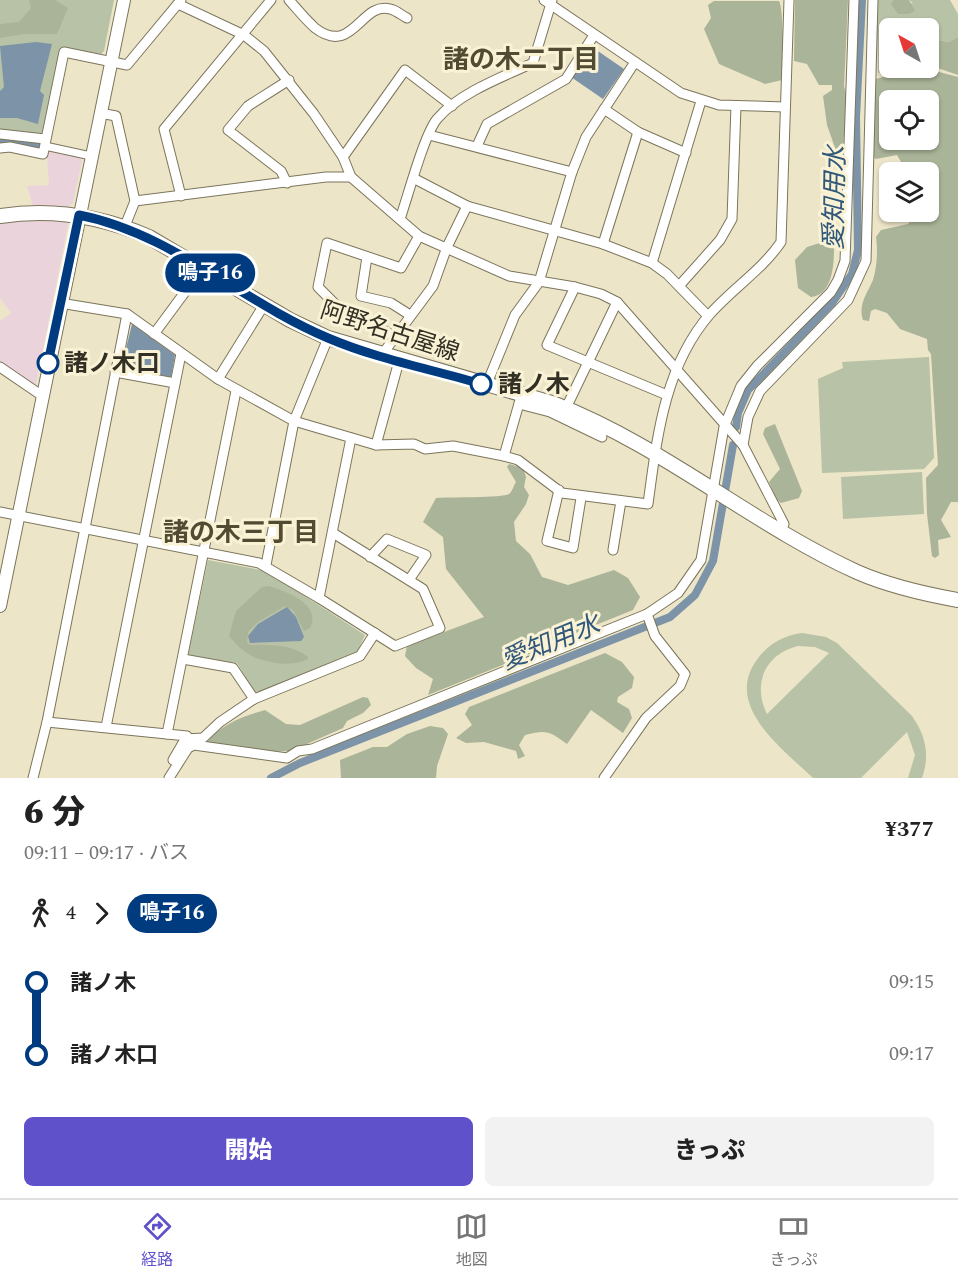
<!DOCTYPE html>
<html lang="ja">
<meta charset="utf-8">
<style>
body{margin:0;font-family:Spectral,"Noto Sans JP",serif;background:#f2f2f2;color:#222;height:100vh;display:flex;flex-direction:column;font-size:22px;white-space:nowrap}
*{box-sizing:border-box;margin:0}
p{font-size:20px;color:#767676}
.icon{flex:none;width:33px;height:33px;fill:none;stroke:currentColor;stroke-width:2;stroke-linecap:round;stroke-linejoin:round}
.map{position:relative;height:778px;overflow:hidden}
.sheet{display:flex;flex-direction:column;background:#fff;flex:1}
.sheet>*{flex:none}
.badge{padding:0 12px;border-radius:20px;font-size:21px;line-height:39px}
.needle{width:39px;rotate:321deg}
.buttons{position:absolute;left:879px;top:18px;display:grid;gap:12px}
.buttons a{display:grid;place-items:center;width:60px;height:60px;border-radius:9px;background:#fff;box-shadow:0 2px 4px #0004;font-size:30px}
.map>.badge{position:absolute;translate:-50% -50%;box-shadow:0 0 0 3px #fff}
.legs{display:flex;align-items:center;gap:9px;height:66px;padding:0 24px;font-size:20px}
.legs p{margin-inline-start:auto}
.head{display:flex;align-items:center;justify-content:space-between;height:102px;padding:0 24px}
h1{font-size:33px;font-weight:800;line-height:45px}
.cta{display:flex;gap:12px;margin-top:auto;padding:12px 24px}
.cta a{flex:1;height:69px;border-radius:9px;background:#5f51ca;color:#fff;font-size:24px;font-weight:800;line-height:69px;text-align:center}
.cta a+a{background:#f2f2f2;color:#222}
ul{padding:0 24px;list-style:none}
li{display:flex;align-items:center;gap:21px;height:72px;font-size:22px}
li i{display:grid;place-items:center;width:9px;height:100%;margin:0 8px;background:currentColor}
li i::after{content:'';width:15px;height:15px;margin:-8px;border:4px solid;border-radius:50%;background:#fff}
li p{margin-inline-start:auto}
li:first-child i{background:linear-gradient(#0000 50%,currentColor 0)}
li:last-child i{background:linear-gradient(currentColor 50%,#0000 0)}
.dock{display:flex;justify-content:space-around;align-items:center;height:84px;border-top:2px solid #e0e0e0;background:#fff;font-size:16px;color:#767676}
.dock a{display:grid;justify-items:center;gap:3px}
.dock .on{color:#5f51ca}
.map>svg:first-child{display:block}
.commercial{fill:#ebd3dc}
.green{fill:#b8c2a6;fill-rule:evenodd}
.forest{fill:#aab498;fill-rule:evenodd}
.water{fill:#7c93a8}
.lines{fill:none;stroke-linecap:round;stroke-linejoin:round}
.canal{stroke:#7c93a8;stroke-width:8}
.river{stroke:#7c93a8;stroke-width:14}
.pedestrian-casing{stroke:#7c755b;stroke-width:9}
.minor-casing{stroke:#7c755b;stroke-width:11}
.tertiary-casing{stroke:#7c755b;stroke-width:14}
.secondary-casing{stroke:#7c755b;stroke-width:16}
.pedestrian{stroke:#fff;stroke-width:7}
.minor{stroke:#fff;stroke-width:9}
.tertiary{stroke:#fff;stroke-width:12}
.secondary{stroke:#fff;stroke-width:14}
.line-1-casing{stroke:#fff;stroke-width:14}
.line-1{stroke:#003b80;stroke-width:9}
.stop-1-dot{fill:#fff;stroke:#003b80;stroke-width:3}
.labels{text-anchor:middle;stroke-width:6;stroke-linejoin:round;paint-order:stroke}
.street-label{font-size:24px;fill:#322f24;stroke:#faf2d5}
.stop-label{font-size:24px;font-weight:bold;fill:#322f24;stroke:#faf2d5;text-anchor:start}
.neighbourhood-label{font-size:26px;font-weight:bold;fill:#524b33;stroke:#faf2d5}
.water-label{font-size:26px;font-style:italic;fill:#31587a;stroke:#faf2d5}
</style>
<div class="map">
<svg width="958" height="778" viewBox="0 0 958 778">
<rect width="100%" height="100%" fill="#ece5c8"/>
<g class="commercial">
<polygon points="50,150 80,157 82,161 73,203 68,207 33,206 27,186 49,185 47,157"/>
<polygon points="64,219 68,224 36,384 33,386 0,364 0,321 11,313 0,298 0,220"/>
</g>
<g class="green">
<polygon points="0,0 114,0 104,51 101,54 61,47 43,132 40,134 0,131"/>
<polygon points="877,0 893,0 892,4 913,3 909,0 950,0 958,14 958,37 949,42 930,39 929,28 912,22 905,28 890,28 890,68 909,68 878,73"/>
<polygon points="929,357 934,458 924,469 822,473 818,379 843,368 842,362"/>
<polygon points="922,472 924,514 843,519 841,477"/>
<polygon points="208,560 266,571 365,635 357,652 260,692 254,691 237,663 188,656"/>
<path d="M802 633 826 637 837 643 912 716C926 736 930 755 922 778H908L915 755 907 732 861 778H813C784 750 724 707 756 661 768 644 782 636 802 633ZM798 646 815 647 829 653 767 714C752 684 765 654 798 646Z"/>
</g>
<g class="forest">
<polygon points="29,0 55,0 68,8 57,34 24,34 0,38 0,24 19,22 31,8"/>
<polygon points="795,0 848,0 844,86 847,98 842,160 839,159 827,125 823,96 832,90 832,85 819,85 807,64 794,61"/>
<polygon points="893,0 909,0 915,11 909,14 898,14 891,4"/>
<path d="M714 1H779C784 8 783 69 782 80L765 84 719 64 704 29 711 18 708 5Z"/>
<polygon points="929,32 930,39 949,42 958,37 958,75 929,65"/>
<path d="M924 68 958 77V502H951L941 520 951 537 938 540 939 555 935 558 932 556 927 514 926 478 938 465 931 354 928 350 927 339 900 329 887 313 875 309 871 311 869 321 863 320C858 304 867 294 873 280 877 267 878 250 876 237L881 230 908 224 918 212H928V172H907L897 155 876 159 870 154 875 79ZM890 100H928V140H890Z"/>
<path d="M834 229C836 236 834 241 834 248 834 263 833 295 811 297L798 288 795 260 807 247 823 242Z"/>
<polygon points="775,424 802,491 799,498 781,503 777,500 769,482 780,469 763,434 765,428"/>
<path d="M509 464 523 468 526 477 524 487 529 495 526 504 514 522 516 541 530 554 542 577 568 585 614 570 628 578 640 597 633 610 556 641 546 637 537 651 428 695 433 679 416 668 405 656 407 646 484 617 446 569 443 537 423 522 436 498C447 497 503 498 509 494 512 492 514 485 516 482L507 467Z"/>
<path d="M269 586C287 592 322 604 310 628L304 631 293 610 285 606 258 622 248 632 247 642 250 645C268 644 296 645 309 658 296 668 266 663 252 656 243 652 236 644 229 636L236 611 262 587Z"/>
<path d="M605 653 622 662 634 677 632 688 618 697 617 702 629 709 632 718 623 733 591 710 567 744C550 732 548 729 525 735L519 745 525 756 518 759 516 751 484 742 466 743 456 738 472 725 465 714 469 707Z"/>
<path d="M363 697 368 698 371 705 363 713 347 721 343 728 291 751 253 752 207 742C224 723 241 717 265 710L286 724 300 725Z"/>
<polygon points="430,726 443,728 448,734 437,766 436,778 341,778 340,760 373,747 387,747 407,734"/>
</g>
<g class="water">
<polygon points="36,42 52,44 40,91 44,95 38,124 17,118 0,118 0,91 4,87 0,46"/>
<polygon points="592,47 624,69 603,99 571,77"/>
<polygon points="132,324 175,355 171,377 124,368 122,365"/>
<polygon points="287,607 296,617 304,637 301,641 250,643 248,636 258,624"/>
</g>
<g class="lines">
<g class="canal">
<polyline points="736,427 738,413 748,390 832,303 852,274 858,250 856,117 862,0"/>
<polyline points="271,778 300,763 670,617 695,595 713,561 733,445"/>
</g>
<polyline class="river" points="0,141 38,145"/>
<defs>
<polyline id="pedestrian" points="45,146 91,156"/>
<g id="minor">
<path d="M289 0C297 9 306 20 315 28 353 57 361 1 390 9 396 10 401 15 407 18"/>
<polyline points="544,0 681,93 719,105 785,107"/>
<polyline points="178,4 244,35 264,51 314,114 343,157 351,177 419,236 509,276 575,287 601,294 617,302 743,445 784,524 781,530"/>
<polyline points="604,109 638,132 686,153"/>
<polyline points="100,113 116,116 135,201 125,226"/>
<polyline points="0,134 45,139"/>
<polyline points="429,135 572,172"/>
<polyline points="477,146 487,124 566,79 594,35"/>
<polyline points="0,148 10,147 43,154 64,52 127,65 181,0"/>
<polyline points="343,157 405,70 452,106"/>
<polyline points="415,179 467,206 603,244 652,263 667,274 708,316"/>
<polyline points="287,183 281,171 228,130 248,106 289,80"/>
<polyline points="181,196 164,129 271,0"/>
<polyline points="135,201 326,177 351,177"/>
<path d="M400 219C408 196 424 135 437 119 459 93 502 77 533 63L552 0"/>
<polyline points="603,244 638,132"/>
<polyline points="367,257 361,296 391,303 410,315"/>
<polyline points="652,263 701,101"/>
<polyline points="679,286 720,240 732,219 736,106"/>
<polyline points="575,287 547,345 667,395"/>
<path d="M60 303 127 314 218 379 294 421 376 445 414 444 425 449 453 446 504 456 518 460 562 493 648 504C657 438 664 367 710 314 732 289 763 269 781 242L789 0"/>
<polyline points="154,334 202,269"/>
<polyline points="394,336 335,304 318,287 327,243 401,268 419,236"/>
<polyline points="381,356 433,286 447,247 467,206"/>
<polyline points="0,367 41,395"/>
<polyline points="115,372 175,383"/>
<polyline points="218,379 264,305"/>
<polyline points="486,386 515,315 539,282 572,172 586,137 635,62"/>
<polyline points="519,404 550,412 602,437"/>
<polyline points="566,408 617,302"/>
<polyline points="376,445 399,361"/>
<polyline points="743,445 748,417 760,391 848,300 866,261 873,0"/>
<polyline points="504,456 520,400"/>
<polyline points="559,490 547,541 573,548 581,498"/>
<polyline points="0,512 259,563 319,598 351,438"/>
<polyline points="613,550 621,501"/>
<polyline points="370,557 387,539 426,555 409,580"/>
<polyline points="266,565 294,421 328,338"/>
<polyline points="319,598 395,646 440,628 423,589 333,533"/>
<polyline points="183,659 233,668 254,699 360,656 375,633"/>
<polyline points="47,722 167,734 236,391"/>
<polyline points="106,727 181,354"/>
<polyline points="167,734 187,736 173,760"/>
<polyline points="185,739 203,738 220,722 254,699"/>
<polyline points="33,778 47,722 127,314"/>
<polyline points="169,778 188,748 194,745 287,758 298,751 312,749 647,614 678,593 701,560 724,427 741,386 757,366 831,292 838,280 845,261 854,0"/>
<polyline points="604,778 646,718 680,686 685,674 655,636 647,614"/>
</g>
<polyline id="tertiary" points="0,606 124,0"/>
<path id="secondary" d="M0 216C52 208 101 216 149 237L290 320 328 338 555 404C663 446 752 524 857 572 889 586 924 594 958 600"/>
</defs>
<use href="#pedestrian" class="pedestrian-casing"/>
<use href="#minor" class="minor-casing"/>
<use href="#tertiary" class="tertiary-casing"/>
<use href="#secondary" class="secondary-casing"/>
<use href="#pedestrian" class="pedestrian"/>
<use href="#minor" class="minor"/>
<use href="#tertiary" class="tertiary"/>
<use href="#secondary" class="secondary"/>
</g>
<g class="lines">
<defs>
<path id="line-1" d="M48 363 79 215C171 233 242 302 328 338 377 359 431 369 481 384"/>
</defs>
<use href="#line-1" class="line-1-casing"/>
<use href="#line-1" class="line-1"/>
</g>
<g class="stop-1-dot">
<circle cx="48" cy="363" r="10"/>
<circle cx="481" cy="384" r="10"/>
</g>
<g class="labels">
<g class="street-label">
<text transform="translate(390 331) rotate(18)" y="8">阿野名古屋線</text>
</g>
<g class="stop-label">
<text x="64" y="371">諸ノ木口</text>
<text x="498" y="392">諸ノ木</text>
</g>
<g class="neighbourhood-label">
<text x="521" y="68">諸の木二丁目</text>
<text x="241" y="541">諸の木三丁目</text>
</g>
<g class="water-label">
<text transform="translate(834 198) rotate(-89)" y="9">愛知用水</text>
<text transform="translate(550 642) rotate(-22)" y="9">愛知用水</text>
</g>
</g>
</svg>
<div class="buttons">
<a><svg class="needle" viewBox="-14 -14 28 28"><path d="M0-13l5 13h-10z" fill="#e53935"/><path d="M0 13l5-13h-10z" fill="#767676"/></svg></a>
<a><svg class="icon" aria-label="locate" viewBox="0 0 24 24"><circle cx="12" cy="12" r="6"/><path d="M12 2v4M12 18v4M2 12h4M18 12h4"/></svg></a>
<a><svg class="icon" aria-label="layers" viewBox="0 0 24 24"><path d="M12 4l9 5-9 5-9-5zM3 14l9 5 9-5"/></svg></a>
</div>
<b class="badge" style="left:210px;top:273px;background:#003b80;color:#fff">鳴子16</b>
</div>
<section class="sheet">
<div class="head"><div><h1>6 分</h1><p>09:11 – 09:17 · バス</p></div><b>¥377</b></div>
<div class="legs"><svg class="icon" aria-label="walk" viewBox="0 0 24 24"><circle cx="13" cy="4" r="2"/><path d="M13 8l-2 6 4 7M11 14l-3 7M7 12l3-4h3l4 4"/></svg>4<svg class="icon" aria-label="forward" viewBox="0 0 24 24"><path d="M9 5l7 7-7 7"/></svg><b class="badge" style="background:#003b80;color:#fff">鳴子16</b></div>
<ul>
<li><i style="color:#003b80"></i><b>諸ノ木</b><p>09:15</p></li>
<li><i style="color:#003b80"></i><b>諸ノ木口</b><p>09:17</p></li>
</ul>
<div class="cta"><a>開始</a><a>きっぷ</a></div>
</section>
<nav class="dock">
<a class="on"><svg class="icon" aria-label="directions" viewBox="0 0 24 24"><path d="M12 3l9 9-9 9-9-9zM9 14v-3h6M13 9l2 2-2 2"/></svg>経路</a>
<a><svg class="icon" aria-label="map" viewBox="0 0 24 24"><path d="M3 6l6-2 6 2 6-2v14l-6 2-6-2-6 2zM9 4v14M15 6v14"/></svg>地図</a>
<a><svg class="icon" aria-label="tickets" viewBox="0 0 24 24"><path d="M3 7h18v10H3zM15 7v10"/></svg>きっぷ</a>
</nav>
